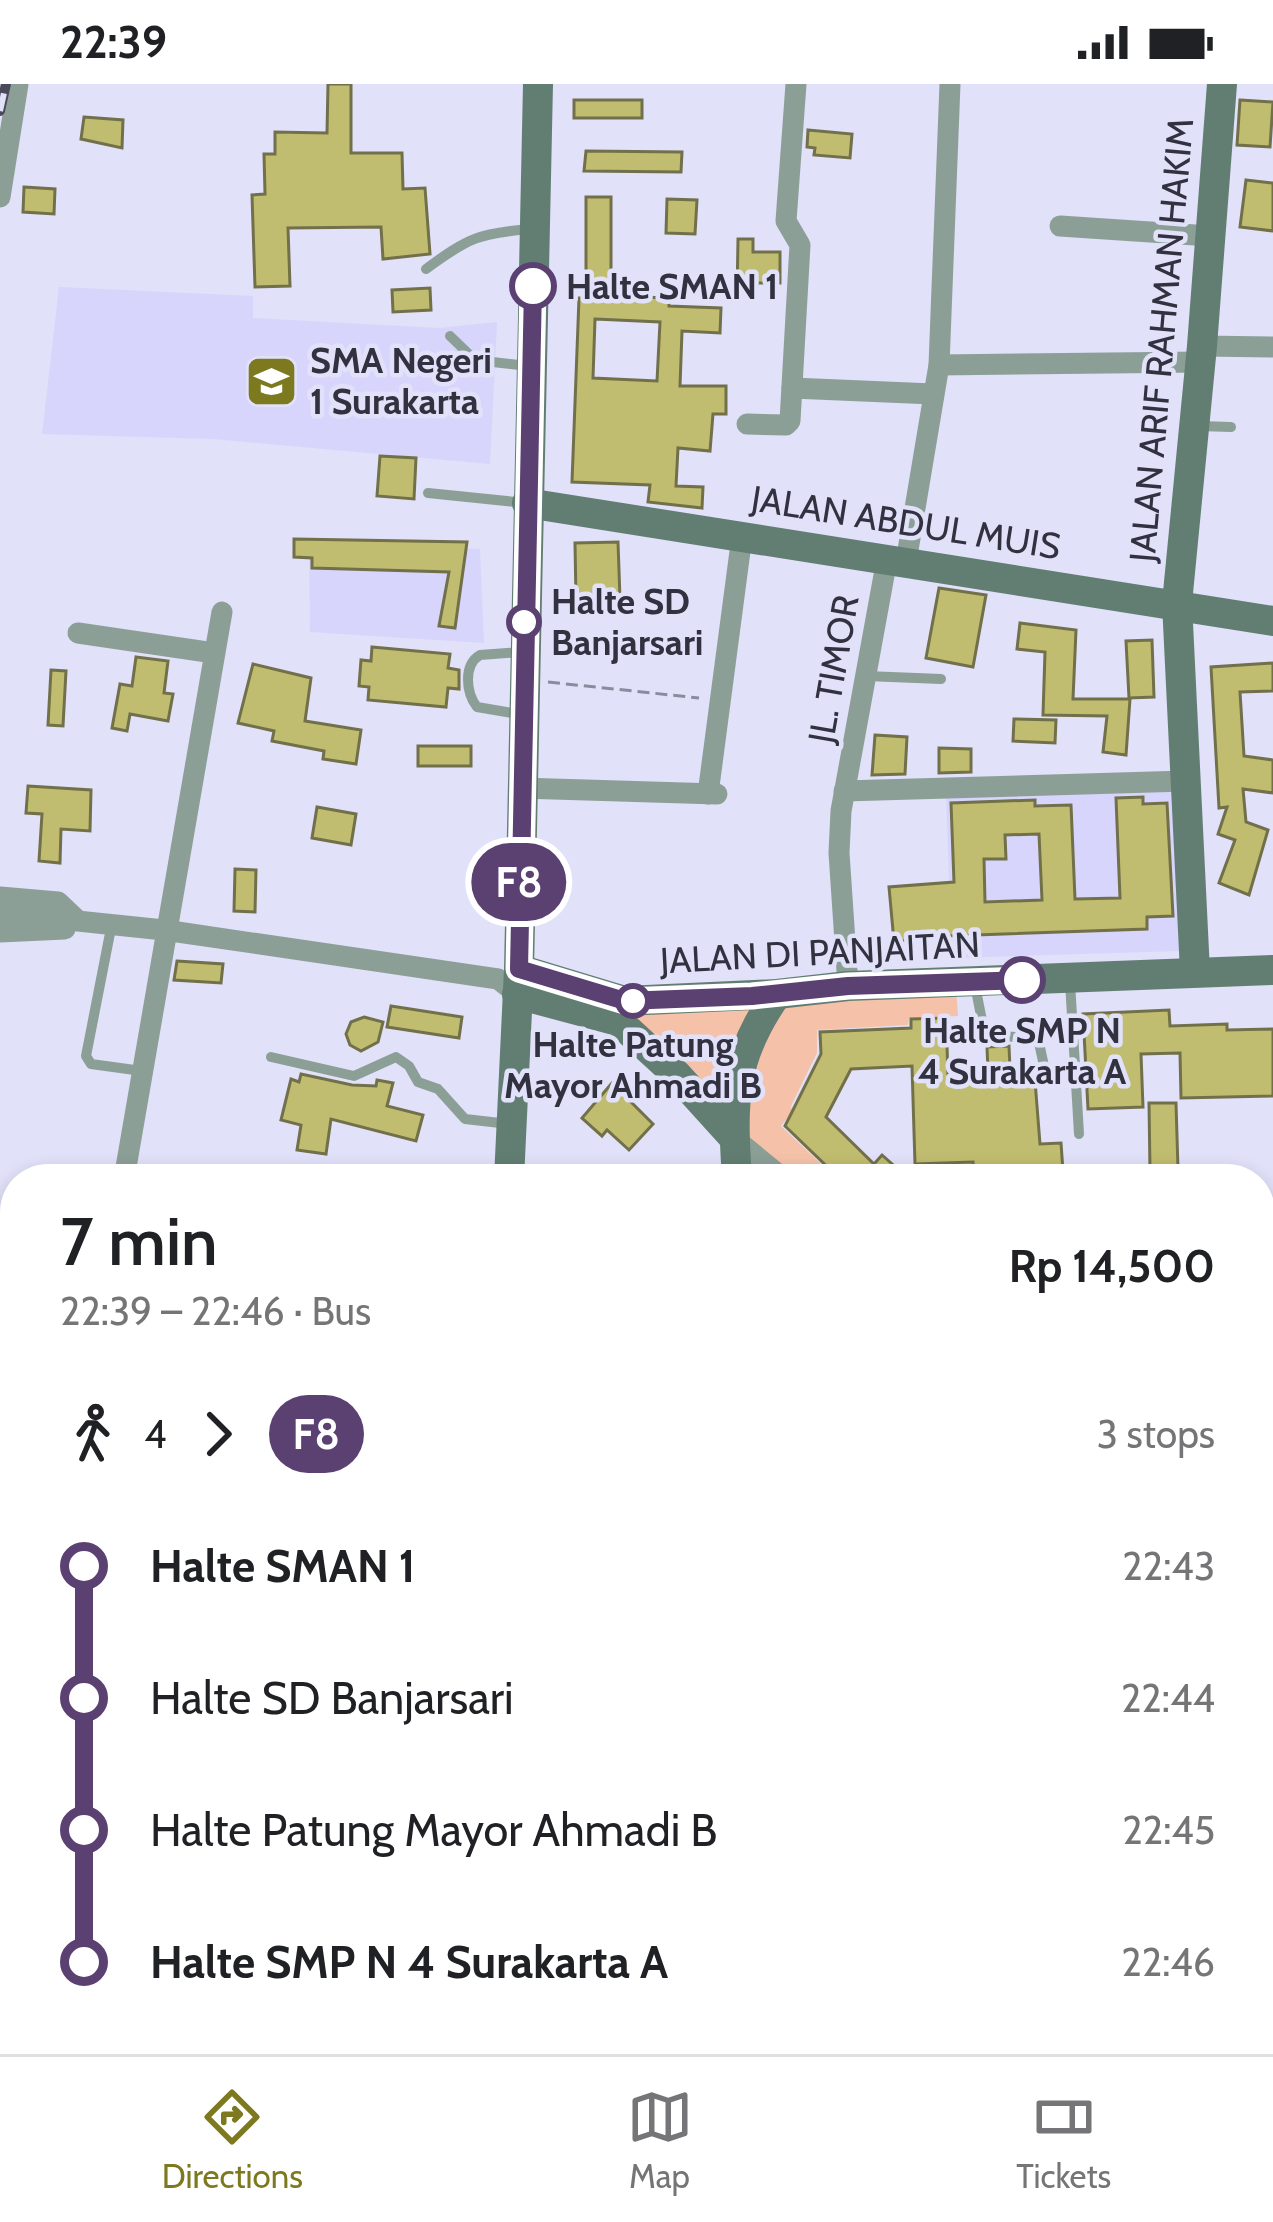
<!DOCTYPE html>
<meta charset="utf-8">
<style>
body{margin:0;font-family:Cabin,sans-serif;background:#f2f2f2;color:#202124;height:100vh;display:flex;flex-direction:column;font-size:45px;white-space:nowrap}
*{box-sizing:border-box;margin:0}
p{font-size:39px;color:#757577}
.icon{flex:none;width:66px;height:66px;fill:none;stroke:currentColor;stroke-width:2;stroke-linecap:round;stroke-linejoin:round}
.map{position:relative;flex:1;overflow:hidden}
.details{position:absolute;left:0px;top:1080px;width:1275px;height:891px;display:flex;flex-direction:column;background:#fff;border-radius:48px 48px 0 0;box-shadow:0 6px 18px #0003}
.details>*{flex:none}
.badge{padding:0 24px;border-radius:39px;font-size:42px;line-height:78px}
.map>.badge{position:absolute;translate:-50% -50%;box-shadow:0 0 0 6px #fff}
.legs{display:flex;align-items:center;gap:18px;height:132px;padding:0 60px;font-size:39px}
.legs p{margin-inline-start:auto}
.overview{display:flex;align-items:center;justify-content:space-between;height:204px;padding:0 60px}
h1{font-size:66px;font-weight:600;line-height:90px}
ul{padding:0 60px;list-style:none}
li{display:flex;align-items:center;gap:42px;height:132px;font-size:45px}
li i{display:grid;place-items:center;width:18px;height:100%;margin:0 15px;background:currentColor}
li i::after{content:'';width:30px;height:30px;margin:-15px;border:9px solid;border-radius:50%;background:#fff}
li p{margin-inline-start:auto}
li:first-child i{background:linear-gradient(#0000 50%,currentColor 0)}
li:last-child i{background:linear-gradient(currentColor 50%,#0000 0)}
.status{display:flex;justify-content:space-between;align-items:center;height:84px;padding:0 60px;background:#fff;direction:ltr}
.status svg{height:33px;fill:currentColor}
.menu{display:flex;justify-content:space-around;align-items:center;height:168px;border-top:3px solid #e0e0e0;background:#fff;font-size:33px;color:#757577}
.menu a{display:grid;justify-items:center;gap:6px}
.menu .current{color:#7d791f}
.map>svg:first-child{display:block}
.built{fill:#d7d5fb}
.green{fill:#f5c2a9}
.building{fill:#c0bd70;stroke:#71704a;stroke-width:3;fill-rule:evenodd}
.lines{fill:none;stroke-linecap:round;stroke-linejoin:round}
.path{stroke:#8b8b9e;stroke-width:3;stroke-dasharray:12 6;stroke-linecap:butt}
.lane{stroke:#8c9f97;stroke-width:10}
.street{stroke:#8c9f97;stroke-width:21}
.secondary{stroke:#627e72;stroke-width:30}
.rail-casing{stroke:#4a4a5a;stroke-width:10}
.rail{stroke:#e1e1f9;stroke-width:6;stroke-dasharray:18;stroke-linecap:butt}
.line-1-casing{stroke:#fff;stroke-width:27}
.line-1{stroke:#5b4172;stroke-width:18}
.stop-1-dot{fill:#fff;stroke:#5b4172;stroke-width:6}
.labels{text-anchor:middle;stroke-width:9;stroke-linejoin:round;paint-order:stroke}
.stop-label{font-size:36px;font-weight:bold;fill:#313140;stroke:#e1e1f9;text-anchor:start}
.street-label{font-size:36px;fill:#313140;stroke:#e1e1f9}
.poi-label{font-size:36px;font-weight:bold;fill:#313140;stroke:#e1e1f9;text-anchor:start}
</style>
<div class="status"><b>22:39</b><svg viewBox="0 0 49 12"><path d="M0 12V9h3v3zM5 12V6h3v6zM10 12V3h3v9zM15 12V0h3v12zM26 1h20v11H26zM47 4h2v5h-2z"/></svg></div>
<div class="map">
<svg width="1273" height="1970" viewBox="0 0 1273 1970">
<rect width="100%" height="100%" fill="#e1e1f9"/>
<g class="built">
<polygon points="59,203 253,212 253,234 439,244 497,238 490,380 213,355 42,350"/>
<polygon points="309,460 480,465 484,559 310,548"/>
<polygon points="1174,706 1179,867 952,874 946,713"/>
</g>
<g class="green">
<polygon points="956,903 958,932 909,934 908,941 817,946 817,969 791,1022 792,1028 781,1042 837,1095 800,1095 740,1052 742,1008 782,915"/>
<polygon points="768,914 730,1027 619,922"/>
<rect x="1260" y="1260" width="13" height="395"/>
</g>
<g class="building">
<polygon points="328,0 351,0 351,69 402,69 403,105 425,104 430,170 383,175 381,143 288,144 290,202 255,203 252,111 265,110 264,70 275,70 275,48 327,49"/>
<rect x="574" y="16" width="68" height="18"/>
<polygon points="1240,16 1273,18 1270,63 1237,61"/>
<polygon points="84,33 123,36 122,64 81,55"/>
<polygon points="808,46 852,50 850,74 814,71 815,64 807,63"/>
<polygon points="586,67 682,68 681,88 584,87"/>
<polygon points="1246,96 1273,99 1273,147 1240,143"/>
<polygon points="24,103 55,105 54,130 23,128"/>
<path d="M586 113H611V212L669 214V222L721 224 720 249 682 247 680 302H726V330H713L710 367 678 364 676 402 703 403 702 424 648 418 650 401 572 398 579 214H586ZM595 235 660 238 657 297 593 294Z"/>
<polygon points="667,115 697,116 695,150 666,149"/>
<polygon points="738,155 753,155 753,168 780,168 780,199 757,199 756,211 737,211"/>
<polygon points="430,204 431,226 393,228 392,206"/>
<polygon points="380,372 416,374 414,415 377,412"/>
<polygon points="294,455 467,458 455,544 439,542 449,488 312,484 312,474 294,473"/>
<polygon points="618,458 620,515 576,516 575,459"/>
<polygon points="939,504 986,511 973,583 926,574"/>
<polygon points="1020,539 1076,546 1073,615 1130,615 1126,671 1103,668 1107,632 1043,631 1045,568 1017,565"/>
<polygon points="1152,556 1154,613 1129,614 1126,557"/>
<polygon points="372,563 450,570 448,584 459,586 459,605 448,604 446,623 368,616 369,603 359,602 361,576 371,577"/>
<polygon points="136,573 168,577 164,609 173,610 168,637 130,630 127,647 112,644 120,600 132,602"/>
<polygon points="1273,579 1273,607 1240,608 1244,672 1273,676 1273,709 1243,705 1246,738 1268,746 1249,811 1219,799 1235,756 1218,750 1227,723 1219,724 1211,583"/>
<polygon points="253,580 311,594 305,637 361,646 356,680 323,675 324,667 272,657 274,647 238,639"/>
<polygon points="51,586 66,587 63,642 48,641"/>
<polygon points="1014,635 1056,636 1055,659 1013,657"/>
<polygon points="875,651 907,653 905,690 872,691"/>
<rect x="418" y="662" width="53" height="20"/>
<polygon points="939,664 971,665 971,688 939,689"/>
<polygon points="28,702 91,706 90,747 61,745 60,779 39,777 42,730 26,729"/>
<path d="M1143 713V720L1167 719 1173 832 1147 833V845L947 852 894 858 889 803 954 798 951 719 1035 716V722L1071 721 1075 815 1120 814 1116 714ZM1039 750 1042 816 985 818 984 775H1006L1005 751Z"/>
<polygon points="317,723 356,730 351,761 312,754"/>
<polygon points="235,785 256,786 255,828 234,827"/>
<polygon points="177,877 223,880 221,899 174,896"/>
<polygon points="391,922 462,933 459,954 387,943"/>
<polygon points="1169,926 1170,942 1227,940 1227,946 1273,945 1273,1012 1181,1014 1180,969 1141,970 1143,1023 1088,1025 1083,930"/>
<polygon points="364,933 383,938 378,958 361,967 350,961 346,950 351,938"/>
<polygon points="946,934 948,990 988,988 987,963 1009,962 1010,985 1034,984 1040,1060 1061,1059 1063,1087 974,1091 973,1078 915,1080 912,982 851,985 826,1033 874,1080 882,1071 909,1095 840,1095 785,1042 821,970 820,948 911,944 911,935"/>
<polygon points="301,990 352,1001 376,1002 377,996 393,999 387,1022 423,1031 416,1057 331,1035 326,1070 297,1066 301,1041 281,1036 291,995 299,998"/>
<polygon points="612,999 653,1040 629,1066 607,1046 602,1052 582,1034"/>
<polygon points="1149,1019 1176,1019 1178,1085 1150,1086"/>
<polygon points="0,1483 15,1483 15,1547 0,1548"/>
<polygon points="0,1690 15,1691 15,1751 7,1752"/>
<polygon points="284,1956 422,1956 422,1970 318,1970 283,1966"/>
</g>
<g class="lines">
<g class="path">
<polyline points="548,598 699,614"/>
<polyline points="1260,1370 1273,1355"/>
<polyline points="1260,1540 1273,1552"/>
</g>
<g class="lane">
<path d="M426 185C468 154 479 149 531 145"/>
<polyline points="450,252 475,276 528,282"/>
<polyline points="1199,342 1231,343"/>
<polyline points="428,409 526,419"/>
<polyline points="866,592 941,595"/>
<path d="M518 630 477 623C466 609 463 581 480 571L522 568"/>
<polyline points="112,839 86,972 91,980 142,987"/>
<polyline points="1070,898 1079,1050"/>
<polyline points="975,901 984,947 994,952 1038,954 1044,982"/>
<polyline points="271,973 354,992 396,973 409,982 418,998 438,1005 465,1035 509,1040"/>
<polyline points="1150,1956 1150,1957"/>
</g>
<g class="street">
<polyline points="0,113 18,0"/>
<polyline points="1060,142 1210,152"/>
<polyline points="1202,262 1273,263"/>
<polyline points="939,281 1201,278"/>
<polyline points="792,304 933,310"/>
<polyline points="747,340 786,341 790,337 800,161 786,137 796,0"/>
<polyline points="906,478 939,281 950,0"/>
<polyline points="78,549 214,569"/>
<polyline points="520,704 717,710"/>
<polyline points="844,707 1186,697"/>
<polyline points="708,710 742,452"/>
<polyline points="0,813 58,818 76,835"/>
<polyline points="0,829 164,846 498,895 517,910"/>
<polyline points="0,848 65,845"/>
<polyline points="848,902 839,769 841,727 887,475"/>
<polyline points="734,1054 784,1095"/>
<polyline points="75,1095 76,1095"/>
<polyline points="124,1095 222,528"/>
<polyline points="1260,1246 1273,1245"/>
<polyline points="13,1428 15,1418"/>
<polyline points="1260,1664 1273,1663"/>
<polyline points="0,1808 15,1806"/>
<polyline points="111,1956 237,1970"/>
<polyline points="83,1970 83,1956"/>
</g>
<g class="secondary">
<polyline points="527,419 1273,537"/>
<polyline points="519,885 625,917 777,910 848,902 1273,886"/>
<polyline points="1195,888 1177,519 1202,262 1222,0"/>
<polyline points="517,910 618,937 677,991 734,1054"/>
<polyline points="509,1095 519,885 538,0"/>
<path d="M737 1095C732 1019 731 975 777 910"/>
<polyline points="785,1956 789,1970"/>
<polyline points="472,1970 472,1956"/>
<polyline points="693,1970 707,1956"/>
</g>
<defs>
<polyline id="rail" points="0,27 6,0"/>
</defs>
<use href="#rail" class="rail-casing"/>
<use href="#rail" class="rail"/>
</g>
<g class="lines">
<defs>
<polyline id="line-1" points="533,202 519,885 625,917 752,912 848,902 1022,896"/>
</defs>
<use href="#line-1" class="line-1-casing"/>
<use href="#line-1" class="line-1"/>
</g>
<defs>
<symbol id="school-square" viewBox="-11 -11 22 22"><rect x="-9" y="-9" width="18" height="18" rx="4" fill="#7d791f" stroke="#e1e1f9"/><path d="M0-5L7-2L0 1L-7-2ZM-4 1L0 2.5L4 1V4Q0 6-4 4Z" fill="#fff"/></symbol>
</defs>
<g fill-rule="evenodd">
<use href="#school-square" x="242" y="268" width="59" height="59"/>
</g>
<g class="stop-1-dot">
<circle cx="533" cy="202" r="21"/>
<circle cx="524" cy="538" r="15"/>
<circle cx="1022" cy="896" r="21"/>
<circle cx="633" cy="917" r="15"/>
</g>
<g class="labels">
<g class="stop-label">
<text x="566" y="215">Halte SMAN 1</text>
<text x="551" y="530">Halte SD<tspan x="551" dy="41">Banjarsari</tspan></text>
<text x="1022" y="959" text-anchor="middle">Halte SMP N<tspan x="1022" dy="41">4 Surakarta A</tspan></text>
<text x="633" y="973" text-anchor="middle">Halte Patung<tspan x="633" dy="41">Mayor Ahmadi B</tspan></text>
</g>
<g class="street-label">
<text transform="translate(1161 256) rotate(-85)" y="13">JALAN ARIF RAHMAN HAKIM</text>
<text transform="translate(906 438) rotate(9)" y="13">JALAN ABDUL MUIS</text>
<text transform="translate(833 585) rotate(-80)" y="13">JL. TIMOR</text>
<text transform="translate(820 868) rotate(-3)" y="13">JALAN DI PANJAITAN</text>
</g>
<g class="poi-label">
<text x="310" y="289">SMA Negeri<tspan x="310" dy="41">1 Surakarta</tspan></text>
</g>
</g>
</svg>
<b class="badge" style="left:519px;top:798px;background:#5b4172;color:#fff">F8</b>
<section class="details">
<div class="overview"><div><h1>7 min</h1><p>22:39 – 22:46 · Bus</p></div><b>Rp 14,500</b></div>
<div class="legs"><svg class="icon" aria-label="walk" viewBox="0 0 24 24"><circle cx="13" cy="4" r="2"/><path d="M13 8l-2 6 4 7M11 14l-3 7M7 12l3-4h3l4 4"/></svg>4<svg class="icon" aria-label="forward" viewBox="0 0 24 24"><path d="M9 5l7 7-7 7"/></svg><b class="badge" style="background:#5b4172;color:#fff">F8</b><p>3 stops</p></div>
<ul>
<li><i style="color:#5b4172"></i><b>Halte SMAN 1</b><p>22:43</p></li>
<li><i style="color:#5b4172"></i><span>Halte SD Banjarsari</span><p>22:44</p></li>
<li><i style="color:#5b4172"></i><span>Halte Patung Mayor Ahmadi B</span><p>22:45</p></li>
<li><i style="color:#5b4172"></i><b>Halte SMP N 4 Surakarta A</b><p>22:46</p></li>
</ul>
</section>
</div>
<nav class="menu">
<a class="current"><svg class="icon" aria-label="directions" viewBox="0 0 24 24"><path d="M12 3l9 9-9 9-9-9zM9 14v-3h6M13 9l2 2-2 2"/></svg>Directions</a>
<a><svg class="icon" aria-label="map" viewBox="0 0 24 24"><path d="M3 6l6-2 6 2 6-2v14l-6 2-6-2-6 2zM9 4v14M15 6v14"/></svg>Map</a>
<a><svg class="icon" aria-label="tickets" viewBox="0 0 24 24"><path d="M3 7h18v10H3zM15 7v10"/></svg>Tickets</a>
</nav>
